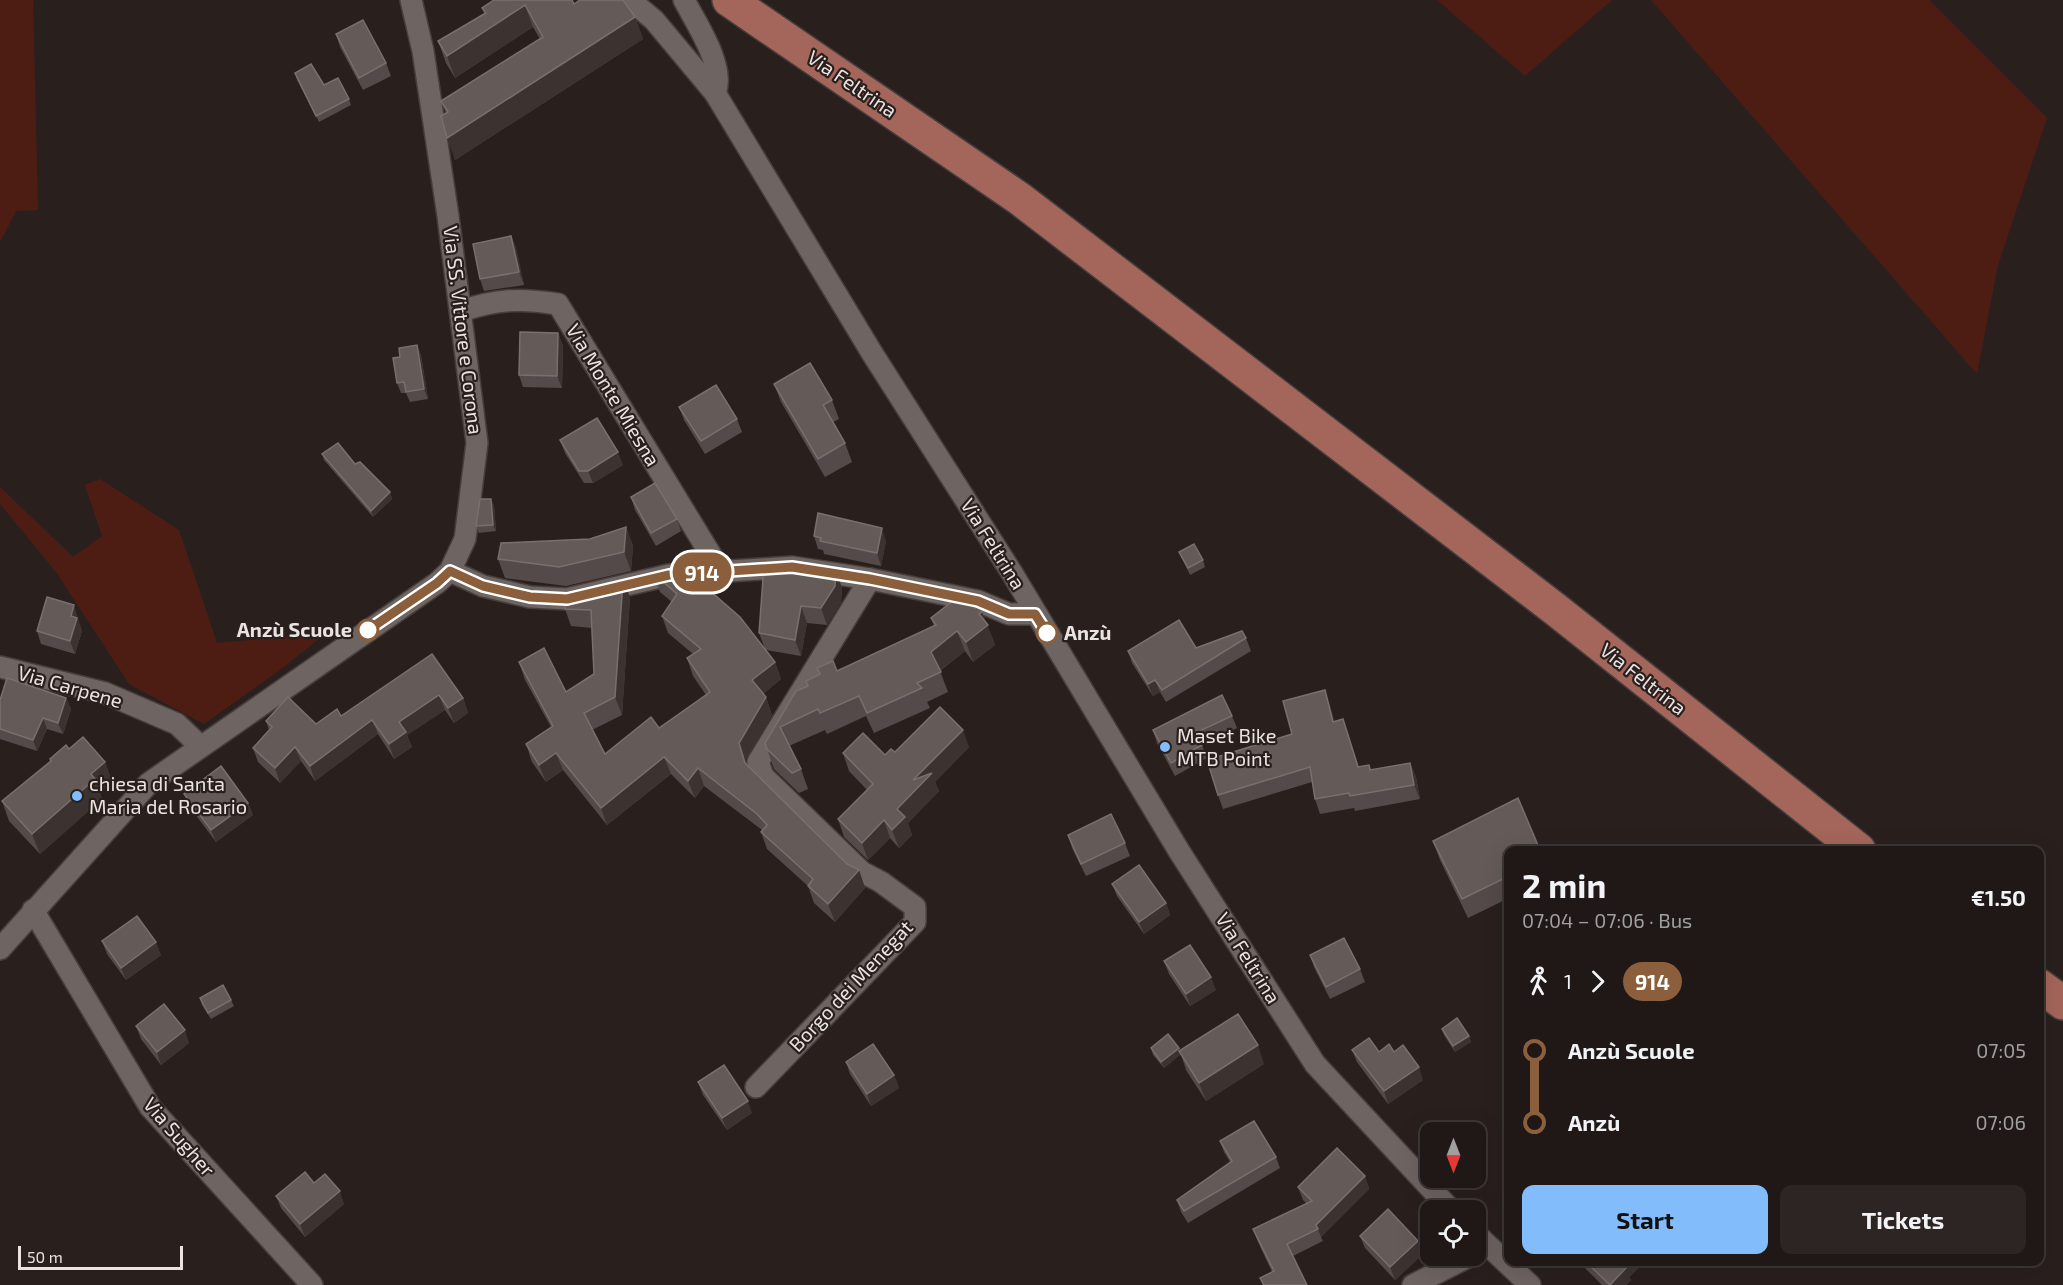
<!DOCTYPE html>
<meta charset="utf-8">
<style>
body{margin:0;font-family:"Exo 2",sans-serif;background:#2c2523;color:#f1f3f6;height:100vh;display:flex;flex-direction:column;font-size:22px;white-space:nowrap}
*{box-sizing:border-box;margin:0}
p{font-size:20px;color:#a1a0a1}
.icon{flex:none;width:33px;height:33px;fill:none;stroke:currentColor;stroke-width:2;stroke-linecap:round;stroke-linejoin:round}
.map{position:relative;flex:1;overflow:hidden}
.drawer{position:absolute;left:1504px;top:846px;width:540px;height:420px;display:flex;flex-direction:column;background:#1f1816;border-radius:12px;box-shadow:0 6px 24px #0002,0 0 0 2px #3c3735}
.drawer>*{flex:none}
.badge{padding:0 12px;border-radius:20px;font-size:21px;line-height:39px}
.needle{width:39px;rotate:180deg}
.fabs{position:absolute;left:1420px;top:1122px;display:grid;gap:12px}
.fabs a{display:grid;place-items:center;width:66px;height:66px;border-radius:12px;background:#1f1816;box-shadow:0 6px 24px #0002,0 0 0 2px #3c3735;font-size:30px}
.scale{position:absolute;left:18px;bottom:15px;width:165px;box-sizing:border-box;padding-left:6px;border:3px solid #e9e3e2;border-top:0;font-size:16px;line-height:21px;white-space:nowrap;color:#e9e3e2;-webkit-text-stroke:4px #29201e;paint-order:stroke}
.map>.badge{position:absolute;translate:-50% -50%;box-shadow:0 0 0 3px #fff}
.legs{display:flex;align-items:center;gap:9px;height:66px;padding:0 18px;font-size:20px}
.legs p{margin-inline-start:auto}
.overview{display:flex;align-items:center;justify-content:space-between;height:102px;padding:0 18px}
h1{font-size:33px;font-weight:700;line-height:45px}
.cta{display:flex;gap:12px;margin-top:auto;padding:12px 18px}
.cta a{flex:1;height:69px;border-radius:12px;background:#82bcfa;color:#111;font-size:24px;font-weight:700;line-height:69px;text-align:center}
.cta a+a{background:#2c2523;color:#f1f3f6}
ul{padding:0 18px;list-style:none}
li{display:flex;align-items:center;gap:21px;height:72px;font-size:22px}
li i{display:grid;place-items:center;width:9px;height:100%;margin:0 8px;background:currentColor}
li i::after{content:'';width:15px;height:15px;margin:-8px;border:4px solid;border-radius:50%;background:#1f1816}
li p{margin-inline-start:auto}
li:first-child i{background:linear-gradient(#0000 50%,currentColor 0)}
li:last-child i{background:linear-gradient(currentColor 50%,#0000 0)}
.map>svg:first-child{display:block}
.green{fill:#4d1d14}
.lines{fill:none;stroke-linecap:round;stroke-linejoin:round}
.street-casing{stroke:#453e3c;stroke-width:24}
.primary-casing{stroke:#453e3c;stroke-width:36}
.street{stroke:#6e6462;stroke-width:21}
.primary{stroke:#a4655a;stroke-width:33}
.wall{fill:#544a49}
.shaded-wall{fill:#3c3331}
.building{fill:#645b59;stroke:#79706e;stroke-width:1.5}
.line-1-casing{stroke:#fff;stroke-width:14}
.line-1{stroke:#8b5e3c;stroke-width:9}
.stop-1-dot{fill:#fff;stroke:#8b5e3c;stroke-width:3}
.poi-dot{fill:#82bcfa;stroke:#29201e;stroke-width:2}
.labels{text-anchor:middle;stroke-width:4.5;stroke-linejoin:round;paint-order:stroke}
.street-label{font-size:20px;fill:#e9e3e2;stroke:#29201e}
.stop-label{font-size:20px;font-weight:bold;fill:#e9e3e2;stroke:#29201e;text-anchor:end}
.poi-label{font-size:20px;fill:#e9e3e2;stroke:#29201e;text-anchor:start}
</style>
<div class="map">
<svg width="2063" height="1285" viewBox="0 0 2063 1285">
<rect width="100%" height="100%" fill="#29201e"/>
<g class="green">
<polygon points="0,0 33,0 38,210 16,211 0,242"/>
<polygon points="1437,0 1612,0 1525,76"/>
<polygon points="1651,0 1929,0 2047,118 1998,265 1977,374"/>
<polygon points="100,479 179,530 217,643 326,633 284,667 204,724 129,684 56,572 0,504 0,487 73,557 102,536 85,485"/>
</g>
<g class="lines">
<defs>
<g id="street">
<polyline points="630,0 654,20 715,93 872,353 1012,573 1179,851 1315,1064 1451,1210"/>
<path d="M684 0C696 23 726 67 715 93"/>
<path d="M461 311C498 299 519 298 558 304L720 570"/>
<polyline points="450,571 483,586 530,597 567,599 669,575 792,567 870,579 978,601 1009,614 1035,614"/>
<polyline points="0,667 105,693 177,724 200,746"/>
<polyline points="33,910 150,1107 312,1285"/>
<polyline points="0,949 149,783 437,583 450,571 465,539 477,443 448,216 423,51 411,0"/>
<polyline points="756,1087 915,922 915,907 881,882 862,872 763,776 758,762 870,579"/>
<polyline points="1476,1234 1530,1285"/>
<polyline points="1413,1285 1470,1256"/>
</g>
<g id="primary">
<polyline points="729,0 1020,199 1555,609 1859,850"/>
<polyline points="2040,986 2063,1003"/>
</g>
</defs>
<use href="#street" class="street-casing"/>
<use href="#primary" class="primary-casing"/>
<use href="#street" class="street"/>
<use href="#primary" class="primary"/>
</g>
<g class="wall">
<polygon points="574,4 635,17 643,39 455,160 446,113 441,101 540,39 533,27 455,78 446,63 438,41 484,13 482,8"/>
<polygon points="336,34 386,63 391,76 363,90 340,47"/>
<polygon points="295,73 324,85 349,99 351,105 319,122 297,80"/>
<polygon points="511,236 516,248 524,285 484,291 480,279"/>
<polygon points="558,333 563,346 562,388 523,387 519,375"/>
<polygon points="417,345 421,355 428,399 410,402 406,393 401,393 397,383 400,357"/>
<polygon points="774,384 832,400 839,419 833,422 845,443 852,462 825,477 781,402"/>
<polygon points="679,407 737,419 742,432 705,454 684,420"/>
<polygon points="560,440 623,465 593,483 584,483 565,453"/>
<polygon points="322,454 355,464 390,492 392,499 373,517 324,460"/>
<polygon points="631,497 677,519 681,531 656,546 635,510"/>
<polygon points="494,505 496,531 479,533 476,526"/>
<polygon points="626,527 633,546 631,571 566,586 505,578 498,559 590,539"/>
<polygon points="814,536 886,541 881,566 824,554 823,550 818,549"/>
<polygon points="1179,552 1203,560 1205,567 1190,575"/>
<polygon points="836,571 842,588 841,602 827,625 807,623 801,656 766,650 775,662 781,679 763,694 766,697 772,715 745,760 747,765 847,864 859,870 865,888 835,922 814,903 808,886 767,849 761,832 762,830 704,786 695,798 671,774 607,825 563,770 546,782 532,762 526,744 551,727 525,680 519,662 566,692 594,674 592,628 571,626 565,609 630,597 622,715 592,730 605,754 659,728 706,695 693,676 687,658 693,654 668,633 662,616 672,602 660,592 654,574 765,649 759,633"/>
<polygon points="975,608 982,612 995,645 973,662 965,651 940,671 948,692 927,702 930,708 874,733 866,716 827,734 825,730 789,746 801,769 808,789 799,793 774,769 765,743 808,686 806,681 819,674 817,668 837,671 934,626 931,618"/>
<polygon points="78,618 78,620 82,631 75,654 41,644 37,631"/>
<polygon points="1246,638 1251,651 1166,702 1160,692 1153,696 1132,663 1128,651 1196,648"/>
<polygon points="432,654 463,698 468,713 454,723 445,710 407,735 412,747 394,759 378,734 315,781 301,761 280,783 258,762 253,748 269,730 266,721 316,724 341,716"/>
<polygon points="1325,690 1334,721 1343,719 1359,767 1369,765 1371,770 1410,763 1416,777 1420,799 1355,811 1354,808 1320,814 1315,799 1312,782 1223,809 1218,795 1292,734"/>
<polygon points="66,698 71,709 63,734 47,729 37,751 0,739 0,700"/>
<polygon points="1232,716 1237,728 1202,745 1207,758 1175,776 1157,743 1153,730"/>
<polygon points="969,747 935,782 939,791 908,823 912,835 899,848 890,838 868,860 844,837 838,819 867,790 849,771 843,753 885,755 895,752"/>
<polygon points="69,749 105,762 112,782 100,793 102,799 40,854 9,821 2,801 51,761 50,759"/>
<polygon points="184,794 248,803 253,815 216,842 189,806"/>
<polygon points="1068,835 1125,843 1130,856 1086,876 1072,848"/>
<polygon points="1433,841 1509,850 1509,898 1468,918 1440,860"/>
<polygon points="1112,884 1166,903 1170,915 1144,934 1117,896"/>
<polygon points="102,941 161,955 126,980 107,954"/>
<polygon points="1310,955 1360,969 1365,982 1330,999 1314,967"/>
<polygon points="1164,961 1216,990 1190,1006 1169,974"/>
<polygon points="200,998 231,1000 234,1006 211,1019 202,1005"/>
<polygon points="136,1026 189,1043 161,1065 141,1039"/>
<polygon points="1442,1029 1469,1036 1471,1042 1455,1052 1444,1035"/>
<polygon points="1151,1048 1180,1051 1264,1064 1206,1101 1186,1070 1181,1054 1164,1068 1153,1055"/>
<polygon points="1352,1050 1394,1052 1423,1080 1388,1104 1357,1062"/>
<polygon points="846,1062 894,1075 899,1088 871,1106 850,1074"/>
<polygon points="698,1082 752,1113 727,1130 703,1095"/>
<polygon points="1220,1141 1276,1157 1280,1168 1188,1223 1181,1212 1177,1200 1230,1162 1224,1152"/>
<polygon points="1365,1176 1369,1189 1321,1237 1323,1241 1293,1256 1307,1285 1263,1285 1260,1278 1272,1272 1258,1242 1253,1229 1307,1204 1303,1200 1298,1187"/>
<polygon points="314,1183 344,1204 305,1237 281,1208 276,1196"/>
<polygon points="1360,1236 1423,1254 1395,1280 1365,1248"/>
<polygon points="1582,1262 1645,1262 1629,1277 1631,1280 1626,1285 1602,1285 1584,1267"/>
</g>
<g class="shaded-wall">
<polygon points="525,5 533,27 455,78 447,56"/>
<polygon points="635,17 643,39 455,160 447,138"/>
<polygon points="511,236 516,248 524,285 519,272"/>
<polygon points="558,333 563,346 562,388 557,376"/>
<polygon points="417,345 421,355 428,399 424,389"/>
<polygon points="618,452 623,465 593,483 588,471"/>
<polygon points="390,492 392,499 373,517 371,511"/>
<polygon points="491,499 494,505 496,531 493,525"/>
<polygon points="626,527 633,546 631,571 624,552"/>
<polygon points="882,528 886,541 881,566 877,553"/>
<polygon points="836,571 842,588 841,602 827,625 821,608"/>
<polygon points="623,580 630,597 622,715 615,697"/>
<polygon points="74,605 82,631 75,654 70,641 71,616"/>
<polygon points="801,606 807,623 801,656 795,640"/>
<polygon points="982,612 995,645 973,662 966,642 979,614"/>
<polygon points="957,631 965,651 938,672 931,652"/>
<polygon points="775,662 781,679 758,698 752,680"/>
<polygon points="1155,680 1160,692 1153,696 1148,684"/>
<polygon points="1325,690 1330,705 1339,736 1333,722"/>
<polygon points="439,695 445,710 407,735 412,747 394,759 389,744 399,722"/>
<polygon points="766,697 772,715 745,760 751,780 745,763 739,743"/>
<polygon points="66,698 71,709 63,734 58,723"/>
<polygon points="463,698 468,713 454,723 448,708"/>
<polygon points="43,718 47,729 37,751 33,740"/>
<polygon points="1343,719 1348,733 1363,782 1358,767"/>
<polygon points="372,720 378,734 315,781 310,766"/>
<polygon points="963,730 969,747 935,782 939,791 908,823 912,835 899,848 892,830 897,809 913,780"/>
<polygon points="295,747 301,761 280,783 275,768"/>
<polygon points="556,753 563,770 546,782 539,765"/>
<polygon points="664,757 671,774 607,825 601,808"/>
<polygon points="105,762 112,782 100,793 102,799 40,854 32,834 91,774"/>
<polygon points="1410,763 1416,777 1420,799 1414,785"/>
<polygon points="698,768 704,786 695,798 688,781"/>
<polygon points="248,803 253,815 216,842 211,830"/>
<polygon points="884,820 890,838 868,860 862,843"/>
<polygon points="859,870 865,888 835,922 828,904"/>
<polygon points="1166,903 1170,915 1144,934 1139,922"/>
<polygon points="156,942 161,955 126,980 121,968"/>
<polygon points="1211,977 1216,990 1190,1006 1186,994"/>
<polygon points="185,1030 189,1043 161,1065 157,1052"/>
<polygon points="1469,1036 1471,1042 1455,1052 1453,1046"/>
<polygon points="1258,1045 1264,1064 1206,1101 1199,1083"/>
<polygon points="1179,1048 1181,1054 1179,1051 1181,1054 1164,1068 1161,1062"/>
<polygon points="1419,1067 1423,1080 1388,1104 1384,1091"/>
<polygon points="894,1075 899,1088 871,1106 867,1094"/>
<polygon points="748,1101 752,1113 727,1130 722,1118"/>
<polygon points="1365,1176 1369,1189 1321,1237 1316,1225"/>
<polygon points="340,1191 344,1204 305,1237 300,1224"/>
<polygon points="1418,1241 1423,1254 1395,1280 1390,1267"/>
<polygon points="1629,1262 1645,1262 1629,1277 1631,1280 1626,1285 1610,1285 1624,1266"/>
</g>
<g class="building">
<polygon points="494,0 572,0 574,4 580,0 623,0 635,17 447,138 441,116 448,112 441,101 543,37 525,5 447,56 438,41 486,13 482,8"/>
<polygon points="363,20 386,63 359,78 336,34"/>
<polygon points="311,64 324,85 338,78 349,99 316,116 295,73"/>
<polygon points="511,236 519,272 480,279 473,244"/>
<polygon points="520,332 558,333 557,376 519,375"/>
<polygon points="417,345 424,389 406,392 404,382 397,383 393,358 400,357 399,348"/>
<polygon points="810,363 832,400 823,405 845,443 818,459 774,384"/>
<polygon points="716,385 737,419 701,441 679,407"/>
<polygon points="597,418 618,452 588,471 579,471 560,440"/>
<polygon points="338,443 355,464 360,462 390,492 371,511 322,454"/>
<polygon points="655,483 677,519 651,533 631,497"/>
<polygon points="480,499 491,499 493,525 476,526"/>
<polygon points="818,513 882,528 877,553 820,541 821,538 814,536"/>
<polygon points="626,527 624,552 559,567 498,559 501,543 590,539"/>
<polygon points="1194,544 1203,560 1188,568 1179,552"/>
<polygon points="764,565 836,571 835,586 821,608 801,606 795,640 759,633"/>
<polygon points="685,569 740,617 775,662 752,680 766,697 739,743 745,763 847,864 859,870 828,904 808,886 813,879 761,832 767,825 757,814 698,768 688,781 664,757 601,808 556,753 539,765 526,744 553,726 519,662 544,648 566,692 594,674 591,610 565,609 566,593 623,580 615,697 584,713 605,754 651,717 659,728 710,692 687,658 701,649 662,616 677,594 654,574 664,570"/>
<polygon points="963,593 975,608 979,606 982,612 979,614 988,625 966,642 957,631 931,652 941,672 917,683 922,688 867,713 859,696 820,713 818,709 780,727 801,769 792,773 767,749 765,743 796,691 808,686 806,681 820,674 817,668 833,661 837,671 936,625 931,618"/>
<polygon points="47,597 74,605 71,616 77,618 70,641 37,631"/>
<polygon points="1179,620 1196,648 1242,631 1246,638 1162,690 1155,680 1148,684 1128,651"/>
<polygon points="432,654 463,698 448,708 439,695 399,722 406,732 389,744 372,720 310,766 295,747 275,768 253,748 272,727 266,721 288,697 316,724 337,709 341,716"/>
<polygon points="7,678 66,698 58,723 43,718 33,740 0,729 0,700"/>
<polygon points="1325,690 1333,722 1343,719 1358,767 1369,765 1370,770 1410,763 1414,785 1350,796 1349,793 1315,799 1310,767 1218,795 1207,760 1292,734 1283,701"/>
<polygon points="1222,695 1232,716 1195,733 1202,745 1171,763 1153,730"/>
<polygon points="940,707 963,730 913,780 932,773 897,809 905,817 892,830 884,820 862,843 838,819 873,784 843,753 863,733 885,755 891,749 895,752"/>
<polygon points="83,737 105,762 91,774 95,779 32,834 2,801 51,761 50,759 66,745 69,749"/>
<polygon points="221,766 248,803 211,830 184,794"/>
<polygon points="1518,798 1540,850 1509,850 1509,876 1462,899 1433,841"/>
<polygon points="1111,814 1125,843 1081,864 1068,835"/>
<polygon points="1139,865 1166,903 1139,922 1112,884"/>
<polygon points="137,916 156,942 121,968 102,941"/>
<polygon points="1344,938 1360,969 1326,987 1310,955"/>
<polygon points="1190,945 1211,977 1186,994 1164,961"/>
<polygon points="223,985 231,1000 208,1013 200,998"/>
<polygon points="164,1004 185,1030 157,1052 136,1026"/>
<polygon points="1238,1014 1258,1045 1199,1083 1179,1051"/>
<polygon points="1457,1018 1469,1036 1453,1046 1442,1029"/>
<polygon points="1168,1034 1179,1048 1161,1062 1151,1048"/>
<polygon points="1369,1038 1379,1052 1389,1044 1394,1052 1403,1045 1419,1067 1384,1091 1352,1050"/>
<polygon points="873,1044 894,1075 867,1094 846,1062"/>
<polygon points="724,1065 748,1101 722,1118 698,1082"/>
<polygon points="1254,1121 1276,1157 1184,1211 1177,1200 1232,1161 1220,1141"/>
<polygon points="1337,1148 1365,1176 1316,1225 1318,1229 1287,1244 1307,1285 1264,1285 1260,1278 1274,1271 1253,1229 1312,1201 1298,1187"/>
<polygon points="305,1172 314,1183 325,1174 340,1191 300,1224 276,1196"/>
<polygon points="1388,1209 1418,1241 1390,1267 1360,1236"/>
<polygon points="1586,1262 1629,1262 1624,1266 1626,1268 1610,1285"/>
</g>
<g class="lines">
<defs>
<polyline id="line-1" points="368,630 437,583 450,571 483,586 530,597 567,599 669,575 792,567 870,579 978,601 1009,614 1035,614 1047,633"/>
</defs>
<use href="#line-1" class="line-1-casing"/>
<use href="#line-1" class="line-1"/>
</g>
<g class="stop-1-dot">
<circle cx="368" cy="630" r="10"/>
<circle cx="1047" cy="633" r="10"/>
</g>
<g class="poi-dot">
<circle cx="1165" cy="747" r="6"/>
<circle cx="77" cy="796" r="6"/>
</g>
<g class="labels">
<g class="street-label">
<text transform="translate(852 84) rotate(34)" y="7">Via Feltrina</text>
<text transform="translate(463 330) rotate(83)" y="7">Via SS. Vittore e Corona</text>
<text transform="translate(613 395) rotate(59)" y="7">Via Monte Miesna</text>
<text transform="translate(993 544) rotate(58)" y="7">Via Feltrina</text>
<text transform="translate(1643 679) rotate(38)" y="7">Via Feltrina</text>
<text transform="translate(70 687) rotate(16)" y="7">Via Carpene</text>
<text transform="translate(1248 958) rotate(58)" y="7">Via Feltrina</text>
<text transform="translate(851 986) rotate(-47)" y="7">Borgo dei Menegat</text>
<text transform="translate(179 1137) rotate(49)" y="7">Via Sugher</text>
</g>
<g class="stop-label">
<text x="352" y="637">Anzù Scuole</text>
<text x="1064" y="640" text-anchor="start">Anzù</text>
</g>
<g class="poi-label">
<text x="1177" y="743">Maset Bike<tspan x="1177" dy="23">MTB Point</tspan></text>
<text x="89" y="791">chiesa di Santa<tspan x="89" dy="23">Maria del Rosario</tspan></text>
</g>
</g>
</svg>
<div class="fabs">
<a><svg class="needle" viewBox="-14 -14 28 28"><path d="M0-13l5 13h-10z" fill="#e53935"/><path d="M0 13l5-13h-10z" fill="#a1a0a1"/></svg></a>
<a><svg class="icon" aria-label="locate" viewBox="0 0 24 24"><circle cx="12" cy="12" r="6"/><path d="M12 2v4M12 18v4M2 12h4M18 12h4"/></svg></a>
</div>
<div class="scale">50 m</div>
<b class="badge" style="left:702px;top:572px;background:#8b5e3c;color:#fff">914</b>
<section class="drawer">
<div class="overview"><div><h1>2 min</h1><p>07:04 – 07:06 · Bus</p></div><b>€1.50</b></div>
<div class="legs"><svg class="icon" aria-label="walk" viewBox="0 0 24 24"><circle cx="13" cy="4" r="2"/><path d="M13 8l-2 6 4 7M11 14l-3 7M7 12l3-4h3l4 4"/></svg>1<svg class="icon" aria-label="forward" viewBox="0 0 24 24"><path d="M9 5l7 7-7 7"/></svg><b class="badge" style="background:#8b5e3c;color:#fff">914</b></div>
<ul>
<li><i style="color:#8b5e3c"></i><b>Anzù Scuole</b><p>07:05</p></li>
<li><i style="color:#8b5e3c"></i><b>Anzù</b><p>07:06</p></li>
</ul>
<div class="cta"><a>Start</a><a>Tickets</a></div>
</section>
</div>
